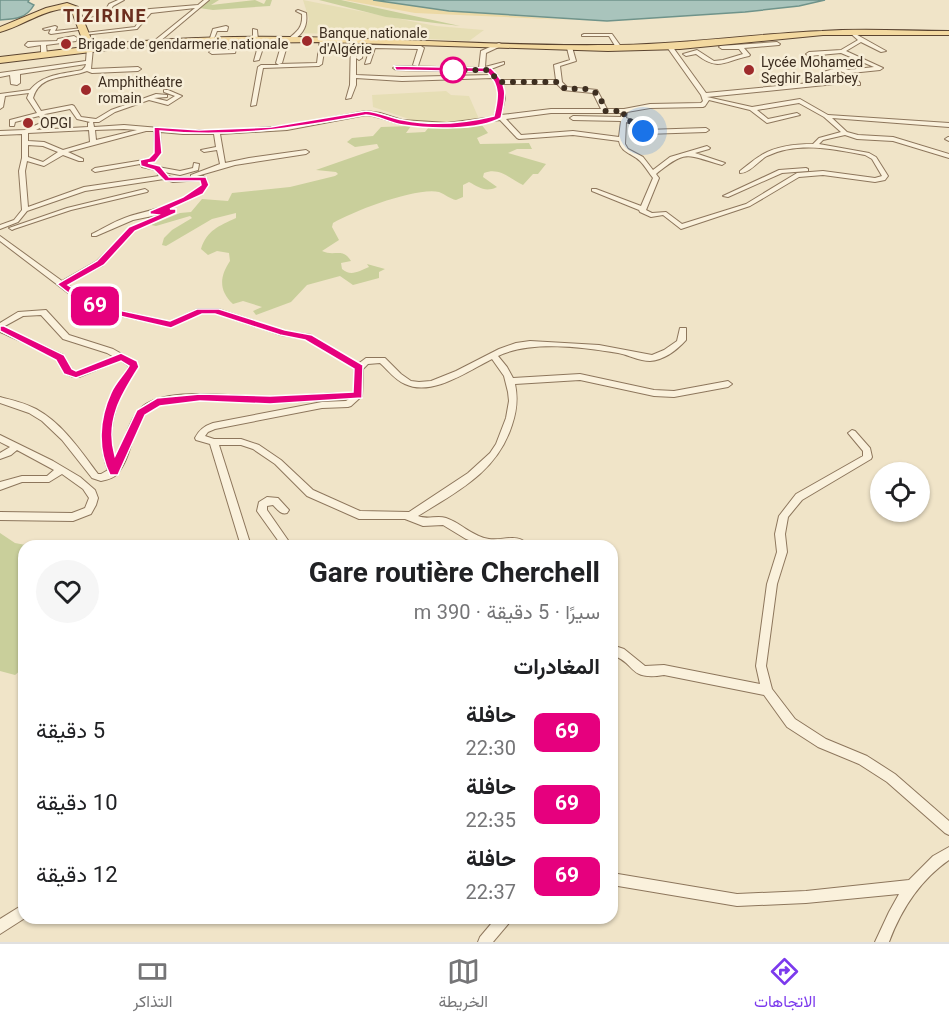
<!DOCTYPE html>
<html lang="ar">
<meta charset="utf-8">
<style>
body{margin:0;font-family:Georgia,Vazirmatn,serif;background:#f6f6f6;color:#202124;direction:rtl;height:100vh;display:flex;flex-direction:column;font-size:22px;white-space:nowrap}
*{box-sizing:border-box;margin:0}
p{font-size:20px;color:#757577}
.icon{flex:none;width:33px;height:33px;fill:none;stroke:currentColor;stroke-width:2;stroke-linecap:round;stroke-linejoin:round}
.map{position:relative;flex:1;overflow:hidden;direction:ltr}
.side{position:absolute;left:18px;top:540px;width:600px;height:384px;display:flex;flex-direction:column;background:#fff;border-radius:18px;box-shadow:0 2px 4px #0004;direction:rtl}
.side>*{flex:none}
.badge{padding:0 12px;border-radius:9px;font-size:21px;line-height:39px}
.fabs{position:absolute;left:870px;top:462px;display:grid;gap:12px}
.fabs a{display:grid;place-items:center;width:60px;height:60px;border-radius:50%;background:#fff;box-shadow:0 2px 4px #0004;font-size:30px}
.you{position:absolute;width:30px;height:30px;margin:-15px;border:4px solid #fff;border-radius:50%;background:#1a73e8;box-shadow:0 0 0 9px #1a73e833}
.map>.badge{position:absolute;translate:-50% -50%;box-shadow:0 0 0 3px #fff}
h2{padding:0 18px;font-size:22px;line-height:54px}
.round{display:grid;place-items:center;flex:none;width:63px;height:63px;border-radius:32px;background:#f6f6f6}
.headline{display:flex;align-items:center;justify-content:space-between;height:102px;padding:0 18px}
h1{font-size:28px;font-weight:700;line-height:45px}
ul{padding:0;list-style:none}
li{display:flex;align-items:center;gap:18px;height:72px;padding:0 18px}
li div{flex:1}
li b{display:block;font-size:22px}
li em{font-style:normal}
li .badge{min-width:66px;font-weight:700;text-align:center}
.tabs{display:flex;justify-content:space-around;align-items:center;height:84px;border-top:2px solid #e0e0e0;background:#fff;font-size:16px;color:#757577}
.tabs a{display:grid;justify-items:center;gap:3px}
.tabs .active{color:#7c3aed}
.map>svg:first-child{display:block}
.farmland{fill:#e6deb5}
.green{fill:#c9cf9b}
.sand{fill:#ecd9a5}
.water{fill:#a9c4bc;stroke:#6f938a;stroke-width:1.5}
.lines{fill:none;stroke-linecap:round;stroke-linejoin:round}
.minor-casing{stroke:#8d765c;stroke-width:2}
.primary-casing{stroke:#5b4430;stroke-width:2}
.minor{fill:#faf1dc;fill-rule:evenodd}
.primary{fill:#f3d9a0;fill-rule:evenodd}
.line{fill:#e6007e;stroke:#fff;stroke-width:1.5}
.walk{stroke:#3d2e20;stroke-width:6;stroke-dasharray:0 10.8}
.poi-dot{fill:#9e2a2b;stroke:#f7eed8;stroke-width:2}
.stop-dot{fill:#fff;stroke:#e6007e;stroke-width:3}
.labels{text-anchor:middle;stroke-width:5;stroke-linejoin:round;paint-order:stroke}
.far-poi-label{font-size:14px;fill:#3d2e20;stroke:#f7eed8;text-anchor:start}
.far-district-label{font-size:18px;font-weight:bold;letter-spacing:1.5px;fill:#6b2e1e;stroke:#f7eed8}
</style>
<div class="map">
<svg width="949" height="942" viewBox="0 0 949 942">
<rect width="100%" height="100%" fill="#f0e4c8"/>
<g class="farmland">
<polygon points="303,0 436,26 484,30 469,41 304,33 309,19"/>
<polygon points="446,91 451,95 469,96 479,119 457,123 415,121 373,107 372,95"/>
</g>
<g class="green">
<polygon points="209,0 219,0 211,5 255,0 264,4 266,0 272,0 270,6 213,10 199,8"/>
<polygon points="319,0 341,0 460,26 386,17"/>
<path d="M481 124 488 133 477 138 480 144 529 143 532 149H517L508 153 546 164 538 174H533L523 185C510 179 500 167 484 173L483 177 497 187C485 193 479 187 469 182L463 185V197L456 200C450 199 445 194 439 192 416 187 354 211 333 223L332 227 339 240 322 251C334 257 343 247 351 261L341 263 342 269C351 277 359 271 369 267L367 264 385 269 379 272V278L353 285 340 276 307 285 291 302 256 315 253 311 262 307 243 301 233 304C218 290 220 276 230 261L229 253 217 251 208 255 201 249C207 230 219 226 236 218V213L212 219 166 246 162 245 164 238 172 230 192 218 190 216 156 226 151 225 180 213 191 212 202 199 228 201 232 193 290 187 335 176 338 174 336 172 316 170 379 148 377 144 355 147 347 142 352 138 373 136 381 127 411 126 406 133 425 132 429 127Z"/>
<polygon points="0,533 15,543 31,546 24,546 24,657 19,662 22,669 15,675 0,671"/>
</g>
<polygon class="sand" points="344,0 373,0 449,11 568,20 415,13"/>
<g class="water">
<path d="M0 0H29L28 2 34 5C26 19 14 19 0 20Z"/>
<polygon points="373,0 825,0 799,6 745,12 607,21 449,11"/>
</g>
<g class="lines">
<defs>
<g id="minor">
<polygon points="118,0 124,0 113,6 108,14 150,9 198,5 204,0 209,0 159,42 154,41 195,8 151,13 137,29 83,35 83,34 85,33 135,27 145,13 105,17 80,22 78,21 103,15 109,4"/>
<path d="M298 10 306 13C308 26 303 35 291 41L289 39 282 63 279 64 317 63 320 39 323 37 326 39 322 64 319 66 263 68 256 105 251 106 258 67 261 65H279L276 63 283 39 286 37 288 39C298 31 303 27 302 14L296 11Z"/>
<polygon points="55,26 57,27 55,31 83,28 85,29 51,34 49,33 51,29 45,30 43,29"/>
<polygon points="226,26 228,27 227,31 217,31 213,41 209,41 213,29"/>
<polygon points="253,29 257,30 258,40 253,39"/>
<path d="M852 32 886 51 881 52 861 42 846 51 883 68 880 70 851 73 860 83V85H856L845 73 840 71 829 74 838 82 835 84 707 97 752 107 800 99 828 115 949 123V127L832 118 847 132 858 135 893 137 949 154V158L893 141 857 139 845 135 823 140 819 144 869 153 876 157 888 176 885 180 875 182 823 175 799 177 750 206 681 229 663 215 651 217 640 212 639 210 592 191V189H596L641 206 653 178C649 173 645 166 640 161 632 153 621 153 619 141L573 135 519 139 517 138 500 120C467 124 436 129 402 124 390 122 379 116 366 115L287 130 220 134 225 163 249 158 306 150 309 152 306 154 235 165 197 176H203L206 178 208 185C197 198 182 203 166 209L175 210V212L134 230 103 265 67 284 86 298 108 308 170 322 198 309H218L285 331 311 335 358 364 366 358H385L401 374 411 381 419 382 431 381 456 371 499 349 516 343 530 341 599 345 652 355 664 350 677 341 680 328H686V340C677 350 664 360 650 361 639 361 629 355 618 353 583 347 531 340 498 356L507 367 513 378 580 374 654 390 674 391 728 381 732 384 728 387 674 397 654 396 580 380 515 384C518 398 517 410 512 425 497 472 458 491 418 516 427 520 437 515 446 518 461 523 473 537 489 539 503 541 519 532 529 546H486L466 539 443 525 423 526 405 519H359L307 496 275 464 253 449 241 445H219L251 546H241L210 444 196 440 195 438C199 430 204 426 213 423L322 402 346 401 349 399C323 400 297 402 271 403 241 404 167 390 146 413 131 429 132 458 117 474 114 478 106 480 101 481L92 478 62 440 42 421 29 413 0 403V397C12 400 25 403 36 409 63 424 80 450 98 474H101L108 470C98 446 101 417 113 395 118 385 126 375 129 366L120 360 79 377C64 378 66 369 58 360 52 354 11 337 0 332V323L18 312 46 310 69 335 113 349 136 362 138 367C117 399 105 424 115 463 124 446 127 423 140 409 163 384 239 398 271 397 299 396 326 393 354 393L355 369 306 339 281 335 215 313H202L171 327 103 312 80 302 0 241V236L62 281 97 261 130 228 162 214 133 220 96 236H92V234C104 228 117 220 130 216 154 209 183 204 202 185L200 180 173 182 164 179 85 191 27 211 18 222 0 229V225L14 220 22 210 19 171 22 158V134L0 135V131L25 130 43 122 39 116 15 122 14 126H10V120L37 113 27 98 29 93 5 96 3 107 0 109V94L30 90C43 74 63 74 82 70L85 67 86 64 20 74V83L17 85 11 84 10 75 0 77V73L86 61 87 48 90 46 93 48 91 69 138 67 141 69 138 71 92 73 87 71C67 79 40 73 33 98L41 111 72 105 74 106 81 117 96 119 111 110 156 94 167 95V97L154 98 167 101 175 96 164 92V90H168L182 96 168 105 149 100 115 112 99 122H93L94 127 124 125 183 130H229L287 126 366 111 380 113 402 120 447 123 494 117C499 103 501 91 493 78L402 81 356 78V85L351 98 346 99 350 85 351 38H355L356 43 364 45 362 58 359 60 356 58 358 46H356V75L402 77 490 75 488 72 396 70 393 68 396 66 479 68 481 51 499 43 501 44V46L486 53 485 67 504 62V64L491 69 500 80H556L554 65 570 60 567 48 572 47 576 61 560 66 562 82 567 87 597 90 607 109H624L650 104 701 103 703 101 701 95 667 47 668 46H672L706 93 831 81 823 74V72L841 67 848 70 874 67 841 53 809 56 806 54 809 52 841 50 858 40 850 33ZM502 84H557L563 90 593 93 601 109H551L501 115 505 98ZM709 100 750 110 767 123 800 115 797 113 768 119 757 110 799 103 824 117 841 132 819 138 813 144C795 144 775 146 760 156 753 160 747 166 740 171V173C750 173 758 161 767 156 798 141 834 149 865 155L872 159 882 176 875 178 823 171 797 173 746 204 682 224 666 212 652 213 646 210 659 178 656 174C687 149 686 155 722 165L725 163 695 153 709 149 710 148 707 146 670 157 653 170 643 157 628 149 625 144 626 122 633 124 645 134 706 132 709 130 706 128 646 130 637 122 626 118 627 112 650 108 703 107 705 106ZM70 109 77 119 90 122 88 123V127L36 130 49 123 44 115 45 114ZM551 113H621V117L573 116 570 118 573 120 621 121 619 137 573 131 521 135 506 119ZM124 129 137 130 96 140 95 130ZM89 130 90 142 63 150 44 142 28 141V133ZM146 131H154L155 153 150 159 95 168 92 170 95 172 140 164 142 167 156 170 159 176 84 187 28 207 25 171 27 161 44 166 63 155 79 161H83V159L68 152ZM160 132 183 134H214L216 147 201 150 204 152 217 150 220 164 191 175V177L174 178 165 175 164 172 180 175 198 170 199 164 194 163 193 168 180 171 147 165 146 163 154 161 161 153ZM28 145 43 146 58 152 43 162 28 157ZM41 315 63 339 107 353 114 357 76 372 71 369 63 355 3 327 23 316ZM492 359 504 376 508 392 509 401 506 418 496 444 490 453 468 473 409 512 360 511 313 490 281 460 259 445 241 439H214L205 436 208 432 215 429 322 408 348 407 351 406 362 396 363 369 368 364 380 363C388 370 395 380 405 384 432 397 468 371 492 359Z"/>
<polygon points="584,34 612,34 622,48 617,49 609,36 582,36 582,35"/>
<polygon points="74,36 77,38 76,41 46,45 47,54 44,56 41,54 41,45 28,47 25,45 28,42 57,41 58,39"/>
<polygon points="236,37 239,39 235,53 212,54 209,52 212,50 231,50 233,39"/>
<polygon points="263,37 266,39 259,60 254,61 260,39"/>
<path d="M777 42 780 44 779 45 744 48 750 55 749 56C724 61 719 72 696 54L686 56 683 54 697 50 714 61 723 60 743 54 739 49H722L719 47 720 46Z"/>
<polygon points="371,45 421,46 424,48 418,66 413,65 418,49 375,48 370,63 365,64"/>
<polygon points="948,137 949,137 949,141 945,139"/>
<polygon points="806,168 808,169 808,171 782,173 728,197 723,196 779,170"/>
<polygon points="145,189 148,191 147,192 71,210 14,229 12,230 9,228 67,208"/>
<path d="M852 430 855 431 870 448 872 457 871 459 802 500 788 517 785 534 787 552 777 584 766 666 772 689 795 719 826 739 867 756 895 774 949 821V835L945 833 887 782 859 764 818 747 787 727 764 695 664 675C627 681 637 663 612 655V645L624 649 645 666 664 665 760 684 756 666 767 584 777 552 775 534 779 516 796 494 863 456V451L848 433Z"/>
<polygon points="0,435 53,461 80,477 95,490 98,498 96,505 91,514 73,521 0,520 0,512 72,513 85,508 89,498 83,489 62,474 49,482 22,482 0,490 0,482 22,476 47,476 54,470 17,450 11,455 0,459 0,453 10,447 0,442"/>
<path d="M267 497 278 498 289 510 287 513C281 515 277 509 273 505L267 506V510L292 546H282L257 511 259 502Z"/>
<path d="M949 847V860C920 880 901 910 889 942H875L889 912 899 894 806 903 737 906 612 885V873L737 894 806 891 909 880 933 856Z"/>
<polygon points="24,904 25,918 0,934 0,919"/>
<polygon points="496,918 511,918 509,923 493,942 478,942 480,937"/>
</g>
<path id="primary" d="M67 3 78 7 94 46C265 25 437 47 610 45 681 45 751 34 822 31 864 28 907 31 949 31V35H823L680 49 608 51 323 42 157 44 0 63V57L85 47 71 9C47 7 23 26 0 32V27L46 8Z"/>
</defs>
<use href="#minor" class="minor-casing"/>
<use href="#primary" class="primary-casing"/>
<use href="#minor" class="minor"/>
<use href="#primary" class="primary"/>
</g>
<path class="line" d="M394 66 491 68C509 85 506 96 501 118 478 131 428 129 403 125 390 123 379 116 366 115 295 128 233 138 160 131L162 153 155 162 148 163 160 166 169 177H206L209 185 203 194 170 209H176V213L135 231 104 265 68 285 87 297 109 308 170 321 197 309H219L285 330 312 335 363 365 362 398 270 404 200 401 160 406 145 415 118 475H110C97 449 99 419 111 393 115 383 124 375 129 366L121 361 76 378 64 374 56 360 0 331V326H4L64 355 72 369 76 371 121 353 137 361 139 367C121 395 105 421 115 456L137 410 157 398 200 394 270 396 353 392 354 369 305 340 280 335 215 314H202L171 328 102 312 80 302 57 284 97 261 129 227 158 215 150 214V211L183 197 201 185 200 181H165L154 170 141 166 140 160 149 158 154 153V127L199 130 271 127 366 111C380 112 390 118 403 120 432 126 465 123 494 116 498 99 501 86 487 72L396 70Z"/>
<g class="lines">
<path class="walk" d="M453 70H448H489L499 82H559L565 89C588 89 598 85 605 111H624V118L636 124 643 131"/>
</g>
<g class="poi-dot">
<circle cx="307" cy="41" r="6"/>
<circle cx="66" cy="44" r="6"/>
<circle cx="749" cy="70" r="6"/>
<circle cx="86" cy="90" r="6"/>
<circle cx="28" cy="123" r="6"/>
</g>
<circle class="stop-dot" cx="453" cy="70" r="12"/>
<g class="labels">
<g class="far-poi-label">
<text x="319" y="38">Banque nationale<tspan x="319" dy="16">d'Algérie</tspan></text>
<text x="78" y="49">Brigade de gendarmerie nationale</text>
<text x="761" y="67">Lycée Mohamed<tspan x="761" dy="16">Seghir Balarbey</tspan></text>
<text x="98" y="87">Amphithéatre<tspan x="98" dy="16">romain</tspan></text>
<text x="40" y="128">OPGI</text>
</g>
<g class="far-district-label">
<text x="105" y="22">TIZIRINE</text>
</g>
</g>
</svg>
<div class="fabs">
<a><svg class="icon" aria-label="locate" viewBox="0 0 24 24"><circle cx="12" cy="12" r="6"/><path d="M12 2v4M12 18v4M2 12h4M18 12h4"/></svg></a>
</div>
<div class="you" style="left:643px;top:131px"></div>
<b class="badge" style="left:95px;top:306px;background:#e6007e;color:#fff">69</b>
<section class="side">
<div class="headline"><div><h1>Gare routière Cherchell</h1><p>سيرًا · 5 دقيقة · 390 m</p></div><a class="round"><svg class="icon" aria-label="heart" viewBox="0 0 24 24"><path d="M12 20l-8-8c-3-5 5-10 8-4 3-6 11-1 8 4z"/></svg></a></div>
<h2>المغادرات</h2>
<ul>
<li><span class="badge" style="background:#e6007e;color:#fff">69</span><div><b>حافلة</b><p>22:30</p></div><em>5 دقيقة</em></li>
<li><span class="badge" style="background:#e6007e;color:#fff">69</span><div><b>حافلة</b><p>22:35</p></div><em>10 دقيقة</em></li>
<li><span class="badge" style="background:#e6007e;color:#fff">69</span><div><b>حافلة</b><p>22:37</p></div><em>12 دقيقة</em></li>
</ul>
</section>
</div>
<nav class="tabs">
<a class="active"><svg class="icon" aria-label="directions" viewBox="0 0 24 24"><path d="M12 3l9 9-9 9-9-9zM9 14v-3h6M13 9l2 2-2 2"/></svg>الاتجاهات</a>
<a><svg class="icon" aria-label="map" viewBox="0 0 24 24"><path d="M3 6l6-2 6 2 6-2v14l-6 2-6-2-6 2zM9 4v14M15 6v14"/></svg>الخريطة</a>
<a><svg class="icon" aria-label="tickets" viewBox="0 0 24 24"><path d="M3 7h18v10H3zM15 7v10"/></svg>التذاكر</a>
</nav>
